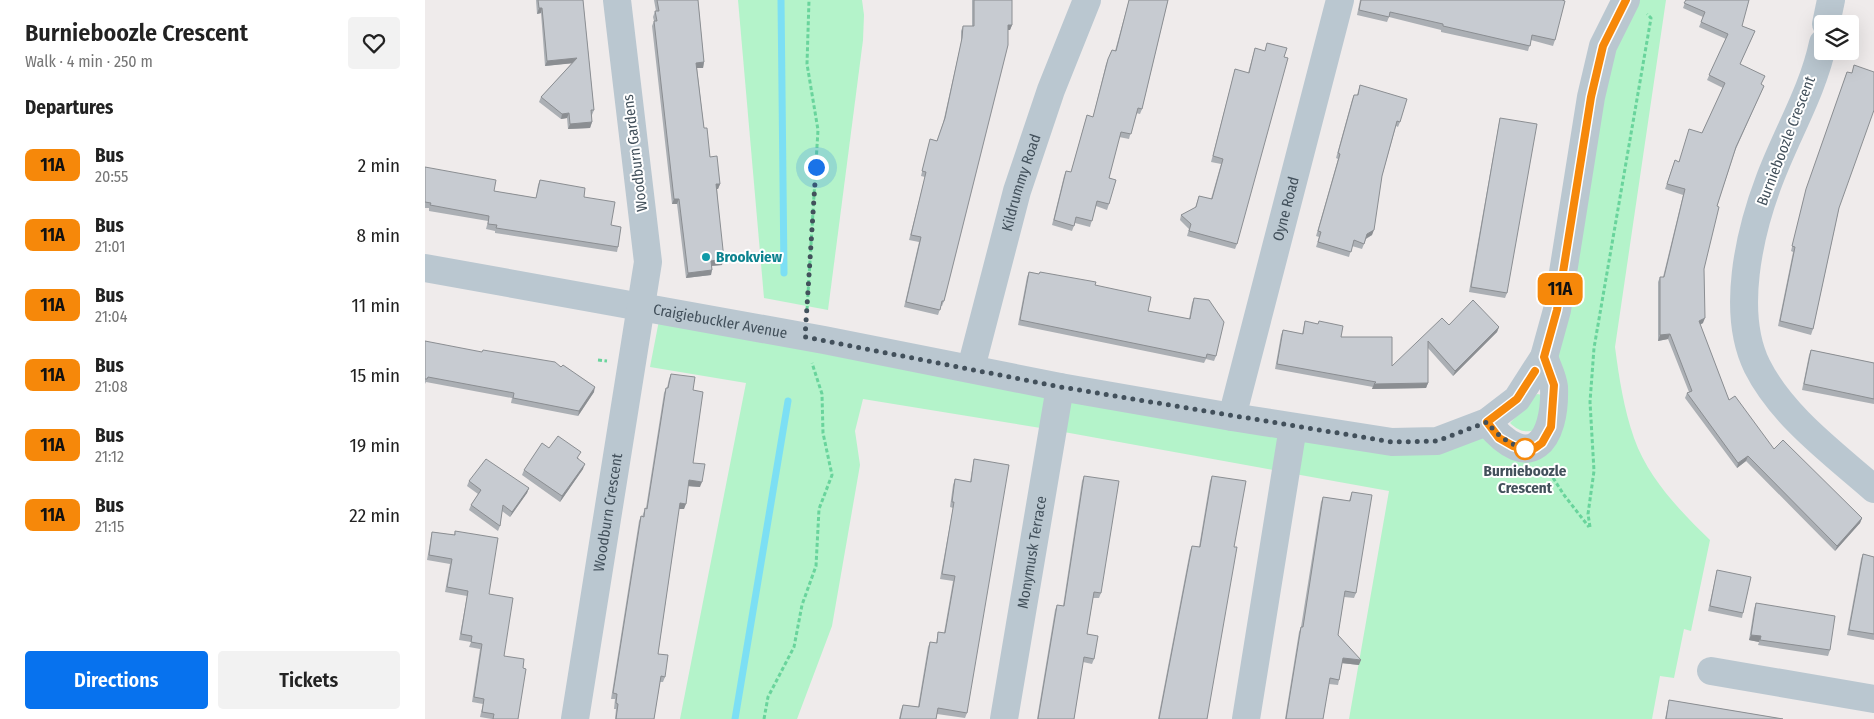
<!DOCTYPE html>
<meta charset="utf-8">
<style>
body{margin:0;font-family:"Fira Sans Condensed",sans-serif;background:#f2f2f2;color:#222;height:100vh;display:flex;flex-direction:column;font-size:19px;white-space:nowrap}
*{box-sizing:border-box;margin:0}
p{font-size:16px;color:#767676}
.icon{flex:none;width:28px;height:28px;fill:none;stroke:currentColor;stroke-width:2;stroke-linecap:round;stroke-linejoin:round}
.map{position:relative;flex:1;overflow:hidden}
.details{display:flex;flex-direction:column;background:#fff;width:425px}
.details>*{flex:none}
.badge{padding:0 10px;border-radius:8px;font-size:18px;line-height:32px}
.controls{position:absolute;left:1389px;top:15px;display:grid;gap:10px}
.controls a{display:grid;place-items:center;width:45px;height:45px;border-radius:5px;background:#fff;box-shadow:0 5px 20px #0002;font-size:25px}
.you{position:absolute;width:25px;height:25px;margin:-12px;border:4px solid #fff;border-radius:50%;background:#1a73e8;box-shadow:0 0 0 8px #1a73e833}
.map>.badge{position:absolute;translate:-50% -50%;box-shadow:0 0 0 2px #fff}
h2{padding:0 25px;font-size:19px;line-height:45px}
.round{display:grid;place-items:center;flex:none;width:52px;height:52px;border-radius:5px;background:#f2f2f2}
.headline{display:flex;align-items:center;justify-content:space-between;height:85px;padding:0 25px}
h1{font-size:24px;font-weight:600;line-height:38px}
.primary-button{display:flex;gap:10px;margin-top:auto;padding:10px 25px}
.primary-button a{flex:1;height:58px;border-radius:5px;background:#0772ee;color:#fff;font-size:20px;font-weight:600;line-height:58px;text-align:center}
.primary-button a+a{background:#f2f2f2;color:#222}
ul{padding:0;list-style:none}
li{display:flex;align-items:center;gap:15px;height:70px;padding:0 25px}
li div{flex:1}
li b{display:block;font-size:19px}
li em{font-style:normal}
li .badge{min-width:55px;font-weight:700;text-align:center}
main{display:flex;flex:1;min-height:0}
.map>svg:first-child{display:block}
.green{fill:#b4f3ca}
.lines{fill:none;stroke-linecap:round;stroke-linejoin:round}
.stream{stroke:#7cdff4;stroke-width:7}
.path{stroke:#69d49c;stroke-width:3;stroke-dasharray:4 2.5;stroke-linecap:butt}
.minor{stroke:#bac7d0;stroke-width:28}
.wall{fill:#abafb4}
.shaded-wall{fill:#8b8e92}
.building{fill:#c7cbd1;stroke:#8b8e92}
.line-casing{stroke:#fff;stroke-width:11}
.line{stroke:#f6880a;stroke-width:8}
.walk{stroke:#42505b;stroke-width:5;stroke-dasharray:0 9}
.culture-dot{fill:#0f9aa8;stroke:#fff;stroke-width:2}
.stop-dot{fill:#fff;stroke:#f6880a;stroke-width:2.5}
.labels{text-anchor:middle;stroke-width:4;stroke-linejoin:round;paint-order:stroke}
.street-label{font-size:15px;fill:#42505b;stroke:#fff}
.culture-label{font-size:15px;font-weight:bold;fill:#0d838f;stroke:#fff;text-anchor:start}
.stop-label{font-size:15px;font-weight:bold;fill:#42505b;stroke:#fff}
</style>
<main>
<section class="details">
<div class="headline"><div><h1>Burnieboozle Crescent</h1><p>Walk · 4 min · 250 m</p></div><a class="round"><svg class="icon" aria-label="heart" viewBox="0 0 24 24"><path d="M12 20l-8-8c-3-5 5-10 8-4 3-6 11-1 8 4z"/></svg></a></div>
<h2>Departures</h2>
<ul>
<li><span class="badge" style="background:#f6880a;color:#111">11A</span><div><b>Bus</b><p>20:55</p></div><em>2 min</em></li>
<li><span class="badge" style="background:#f6880a;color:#111">11A</span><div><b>Bus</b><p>21:01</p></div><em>8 min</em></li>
<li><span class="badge" style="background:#f6880a;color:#111">11A</span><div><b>Bus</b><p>21:04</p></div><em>11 min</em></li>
<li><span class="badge" style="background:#f6880a;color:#111">11A</span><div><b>Bus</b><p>21:08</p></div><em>15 min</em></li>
<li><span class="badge" style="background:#f6880a;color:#111">11A</span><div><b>Bus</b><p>21:12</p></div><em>19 min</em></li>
<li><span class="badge" style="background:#f6880a;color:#111">11A</span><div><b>Bus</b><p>21:15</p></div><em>22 min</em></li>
</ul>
<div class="primary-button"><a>Directions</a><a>Tickets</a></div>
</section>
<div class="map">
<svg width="1449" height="719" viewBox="0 0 1449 719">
<rect width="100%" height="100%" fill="#efebeb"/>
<g class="green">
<polygon points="313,0 437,0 439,15 438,40 403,310 339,298"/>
<path d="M1201 0H1241L1190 347C1194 378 1199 409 1209 438 1223 478 1255 511 1285 540L1266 631 1259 629 1249 678 1235 676 1227 719H924L964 491 628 430 438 399 430 431 435 465 407 626 372 719H255L321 383 225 367 236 310 967 442 1062 422 1117 443 1119 357Z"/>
<path d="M1112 394 1118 395 1111 430C1099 433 1094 431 1085 423Z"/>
</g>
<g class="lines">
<g class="stream">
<polyline points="356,0 359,273"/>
<polyline points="310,719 363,401"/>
</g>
<g class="path">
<polyline points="382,310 393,130 382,64 384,0"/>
<polyline points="173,360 182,361"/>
<polyline points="1121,467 1139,495 1164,527"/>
<polyline points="1165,527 1163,514 1169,471 1165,402 1169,348 1226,18 1222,14"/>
<polyline points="339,719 343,697 369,647 377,605 391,566 394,509 407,475 398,433 397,394 387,363"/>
</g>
<g class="minor">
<polyline points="1401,24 1406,0"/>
<path d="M1398 43C1388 91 1361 135 1344 181 1324 234 1306 313 1332 366 1357 416 1408 453 1449 489"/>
<path id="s1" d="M0 268 399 340 635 387 807 417 967 442 1012 441 1062 422 1092 399 1119 357 1132 310 1166 97 1178 46 1201 0"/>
<path id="s2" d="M546 368 592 191 626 90 662 0"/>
<path id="s3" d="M807 417 915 0"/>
<path d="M1062 422C1105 475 1131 441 1129 387 1128 377 1122 366 1119 357"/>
<polyline points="1286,671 1449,699"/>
<path id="s4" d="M150 719 223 262 192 0"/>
<path id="s5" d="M579 719 635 387"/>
<polyline points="821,719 868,427"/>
</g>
</g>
<g class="wall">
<polygon points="111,0 158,0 169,110 167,115 166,115 167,122 165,128 143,129 142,118 136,119 114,102 116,97 147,63 120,66 116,13 112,14"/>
<polygon points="229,0 273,0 279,62 278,68 272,68 279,128 285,157 295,184 293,189 292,189 297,265 287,266 286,275 261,278 252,204 247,204 227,26 229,21 228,17 230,11 231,11"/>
<polygon points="547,0 587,0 587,25 585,30 583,30 519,301 517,306 516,306 513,315 479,307 494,242 484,240 500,177 496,176 504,144 505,139 512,141 518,123 536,43 536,31 538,26 547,26"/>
<polygon points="704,0 743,0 717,109 715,114 711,113 704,139 694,137 684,178 684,204 682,210 671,206 665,227 650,223 647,231 627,225 639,176 641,171 646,172 662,115 668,117 681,64 687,50 690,51"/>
<polygon points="935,0 1137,0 1130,40 1128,46 1106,40 1103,51 1016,32 1016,30 964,17 962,22 932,15"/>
<polygon points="1261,0 1317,26 1330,31 1315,64 1337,85 1339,86 1310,151 1292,206 1279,269 1278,323 1275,325 1304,400 1349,449 1437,518 1435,523 1410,551 1321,461 1312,468 1260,398 1262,393 1264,392 1243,339 1233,341 1233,282 1235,277 1238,277 1258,195 1240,189 1250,160 1254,162 1277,133 1298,88 1282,80 1301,39 1274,27 1278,17 1258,8"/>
<polygon points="842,43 812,244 810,249 762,236 764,229 755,220 756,215 770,208 774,196 786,199 796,164 786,162 810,69 823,73 830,48 840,51"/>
<polygon points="1422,72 1414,208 1388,329 1386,335 1353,326 1368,252 1366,251 1380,194"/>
<polygon points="935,85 975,122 973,127 971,126 957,176 947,235 941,239 937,249 927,246 924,257 891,247 894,237 891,236 913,159 911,158 927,100 929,95 932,95"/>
<polygon points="1075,118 1082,293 1080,298 1044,292 1074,123"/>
<polygon points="0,167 69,191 111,198 113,185 115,180 159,197 186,225 193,247 192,252 70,233 70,231 61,229 63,221 4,211 4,208 0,208"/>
<polygon points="604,272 614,274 615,272 670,285 723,311 764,319 767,303 769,298 791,356 789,361 781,359 779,363 593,325 602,277"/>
<polygon points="880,321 916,337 967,366 1024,325 1074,327 1072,332 1028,376 1003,348 1003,383 1001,388 947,389 948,387 850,369 856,335 858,330 877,334"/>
<polygon points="0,341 169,392 153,416 86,403 87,398 1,382 0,384"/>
<polygon points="1386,350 1449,363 1449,404 1377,390 1384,355"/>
<polygon points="246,374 268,390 268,463 275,487 263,486 259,509 254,509 233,654 240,677 238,682 235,682 229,719 190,719 191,709 189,709 190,699 186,699 214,521 216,516 217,517 220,508 221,508 239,393 241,388 242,388 244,379"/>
<polygon points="124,448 154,458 153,459 158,469 135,502 97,475 99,470"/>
<polygon points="549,459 542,713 540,718 512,714 511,719 474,719 476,710 478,705 493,707 503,647 505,642 511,643 513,632 519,633 528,581 515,579 528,508 525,507 528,485 530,479 545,482 548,464"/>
<polygon points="659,476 676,593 674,598 668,598 662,634 669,659 667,664 658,662 649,719 612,719 630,610 632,605 638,606 657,481"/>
<polygon points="787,476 809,547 782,719 733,719 765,551 767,546 774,547 785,481"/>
<polygon points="44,481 104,488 102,493 85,517 77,511 75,526 73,531 44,510 46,505 53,494 42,486"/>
<polygon points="927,492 931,593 929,598 919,597 913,635 934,665 917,663 914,680 913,685 904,684 898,719 860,719 874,632 876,627 896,502 898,497 924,501"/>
<polygon points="30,531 64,594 79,656 98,668 93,719 67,719 55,717 58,704 47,702 55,649 44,647 46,642 34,640 42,596 20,592 25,564 2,560 6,537 7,532 29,535"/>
<polygon points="1438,554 1449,557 1449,640 1422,635 1436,559"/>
<polygon points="1292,570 1318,613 1317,618 1283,611 1291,575"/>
<polygon points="1331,603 1405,650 1403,656 1333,645 1334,642 1324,640 1329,609"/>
<polygon points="1244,700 1358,719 1240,719 1243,705"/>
</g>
<g class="shaded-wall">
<polygon points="114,8 117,8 116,13 112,14"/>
<polygon points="583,25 587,25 585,30 581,30"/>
<polygon points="152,58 150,63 120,66 122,61"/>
<polygon points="279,62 278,68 270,68 271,63"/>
<polygon points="144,113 142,118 136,119 137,114"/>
<polygon points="167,122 165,128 143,129 145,124"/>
<polygon points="291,184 295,184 293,189 289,189"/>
<polygon points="249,199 254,199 252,204 247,204"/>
<polygon points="949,230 947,235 940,239 942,234"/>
<polygon points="299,259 297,265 285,266 286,261"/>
<polygon points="287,270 286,275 261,278 263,273"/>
<polygon points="1280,318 1278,323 1272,326 1274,321"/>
<polygon points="1074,327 1072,332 1028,376 1030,371"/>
<polygon points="1245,334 1243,339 1233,341 1235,335"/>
<polygon points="1003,383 1001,388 947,389 949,384"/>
<polygon points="170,387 169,392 153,416 154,411"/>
<polygon points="1323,456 1321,461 1312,468 1313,463"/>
<polygon points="160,464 158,469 135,502 137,496"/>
<polygon points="264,480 277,482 275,487 262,486"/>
<polygon points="104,488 102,493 85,517 87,512"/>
<polygon points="255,503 261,504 259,509 253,509"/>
<polygon points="1437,518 1435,523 1410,551 1412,546"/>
<polygon points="1326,635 1336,636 1334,642 1324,640"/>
<polygon points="918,658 936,660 934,665 916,663"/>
</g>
<g class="building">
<polygon points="113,0 158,0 169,110 166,110 167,122 145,124 144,113 137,114 116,97 152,58 122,61 117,8 114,8"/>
<polygon points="232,0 273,0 279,62 271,63 279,128 282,128 285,157 292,156 295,184 291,184 299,259 286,261 287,270 263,273 254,199 249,199 229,21 232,21 230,11 234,11"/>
<polygon points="549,0 587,0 587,25 583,25 583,45 519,301 517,301 515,310 481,302 496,237 486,235 501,172 497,171 505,139 512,141 520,118 537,38 538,26 549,26"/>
<polygon points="704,0 743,0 717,109 713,108 706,134 696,132 684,178 691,180 684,204 672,201 667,221 651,217 649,226 629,220 641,171 646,172 662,115 668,117 683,59 687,50 691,51"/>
<polygon points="936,0 1137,0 1140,1 1130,40 1107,35 1105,46 1018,26 1018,24 965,12 964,17 934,10"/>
<polygon points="1261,0 1324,0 1317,26 1330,31 1315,64 1340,76 1336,84 1339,86 1311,147 1292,206 1294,207 1279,269 1280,318 1274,321 1304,400 1310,396 1349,449 1358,440 1437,518 1412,546 1323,456 1313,463 1262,393 1267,391 1245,334 1235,335 1235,277 1239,277 1260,189 1242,184 1250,160 1254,162 1264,129 1277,133 1300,83 1284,75 1303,34 1276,22 1280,12 1259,3"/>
<polygon points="842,43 862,48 859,57 863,58 812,244 764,231 766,224 756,215 771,207 774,196 787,199 798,159 788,156 810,69 824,73 830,48 840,51"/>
<polygon points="1429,65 1449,72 1449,110 1414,208 1388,329 1355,321 1370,247 1367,246 1381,189 1422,72 1427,73"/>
<polygon points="935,85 982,99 975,122 972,121 957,176 949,230 942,234 939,244 929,240 926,252 893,242 896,232 893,231 915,154 913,153 929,95 933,95"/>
<polygon points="1075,118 1112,124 1082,293 1046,287"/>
<polygon points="0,167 71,180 69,191 111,198 115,180 160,188 159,197 190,202 186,225 196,227 193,247 71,228 72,225 63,224 64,216 5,205 6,203 0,202"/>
<polygon points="604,272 614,274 615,272 671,282 670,285 726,297 723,311 765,319 769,298 784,300 799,322 791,356 782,354 781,358 595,320"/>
<polygon points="1048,300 1074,327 1030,371 1003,341 1003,383 949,384 951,382 852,364 858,330 878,334 880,321 893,324 894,321 918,326 916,337 967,337 967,366 1017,318 1024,325"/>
<polygon points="0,341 57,352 58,350 130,362 136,367 138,365 170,387 154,411 88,398 89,393 3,377 2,379 0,379"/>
<polygon points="1386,350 1449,363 1449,399 1379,384"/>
<polygon points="246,374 270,377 268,390 278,392 268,463 280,464 277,482 264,480 261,504 255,503 233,654 243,655 240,677 236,676 229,719 191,719 193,704 191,703 192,694 188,693 216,516 219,517 220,508 222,509 241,388 243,388"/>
<polygon points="133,436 156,452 152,458 160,464 137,496 99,470 117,443 124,448"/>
<polygon points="61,459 104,488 87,512 78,505 75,526 46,505 56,490 44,481"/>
<polygon points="549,459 584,465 542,713 513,708 511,719 475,719 478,705 494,707 505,642 512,643 513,632 520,633 530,576 517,574 529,502 527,502 530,479 546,482"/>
<polygon points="659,476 694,481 676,593 669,592 662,634 673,636 669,659 659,657 649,719 613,719 632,605 639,606"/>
<polygon points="787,476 821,481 809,547 812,547 782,719 734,719 767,546 775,547"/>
<polygon points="927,492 947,495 931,593 920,591 913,635 936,660 918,658 914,680 905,678 898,719 861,719 876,627 878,627 898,497 925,501"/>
<polygon points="30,531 73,538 64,594 88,598 79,656 99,659 98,668 101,669 93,719 68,719 69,714 57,712 59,699 49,697 57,644 46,642 47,636 36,634 43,591 22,587 27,559 4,555 7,532 30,535"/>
<polygon points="1438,554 1449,557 1449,634 1424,630"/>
<polygon points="1292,570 1326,577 1318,613 1285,606"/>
<polygon points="1331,603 1410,616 1405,650 1335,640 1336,636 1326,635"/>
<polygon points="1244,700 1358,719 1241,719"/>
</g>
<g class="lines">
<defs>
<polyline id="line" points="1110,371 1092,399 1062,422 1074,438 1088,446 1100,449 1110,448 1117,443 1126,427 1129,385 1119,357 1132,310 1166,97 1178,46 1201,0"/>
</defs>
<use href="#line" class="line-casing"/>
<use href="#line" class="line"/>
<path class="walk" d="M391 167 380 337 636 387 967 442 1012 441 1062 422C1074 437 1083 443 1100 449"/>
</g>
<circle class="culture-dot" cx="281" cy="257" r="5"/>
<circle class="stop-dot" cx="1100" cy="449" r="10"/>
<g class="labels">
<g class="street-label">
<text transform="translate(1361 141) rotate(-69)" y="5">Burnieboozle Crescent</text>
<text transform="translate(210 153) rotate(-97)" y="5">Woodburn Gardens</text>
<text dy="5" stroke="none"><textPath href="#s2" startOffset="192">Kildrummy Road</textPath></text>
<text dy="5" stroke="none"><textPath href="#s3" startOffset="215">Oyne Road</textPath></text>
<text dy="5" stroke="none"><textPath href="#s1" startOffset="300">Craigiebuckler Avenue</textPath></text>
<text dy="5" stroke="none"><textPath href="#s4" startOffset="209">Woodburn Crescent</textPath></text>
<text dy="5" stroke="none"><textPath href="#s5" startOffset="169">Monymusk Terrace</textPath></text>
</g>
<g class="culture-label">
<text x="291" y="262">Brookview</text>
</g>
<g class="stop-label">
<text x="1100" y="476">Burnieboozle<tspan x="1100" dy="17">Crescent</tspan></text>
</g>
</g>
</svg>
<div class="controls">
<a><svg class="icon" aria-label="layers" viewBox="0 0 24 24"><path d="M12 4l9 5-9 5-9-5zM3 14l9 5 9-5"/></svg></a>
</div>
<div class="you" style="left:391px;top:167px"></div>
<b class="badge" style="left:1135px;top:289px;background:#f6880a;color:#111">11A</b>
</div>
</main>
